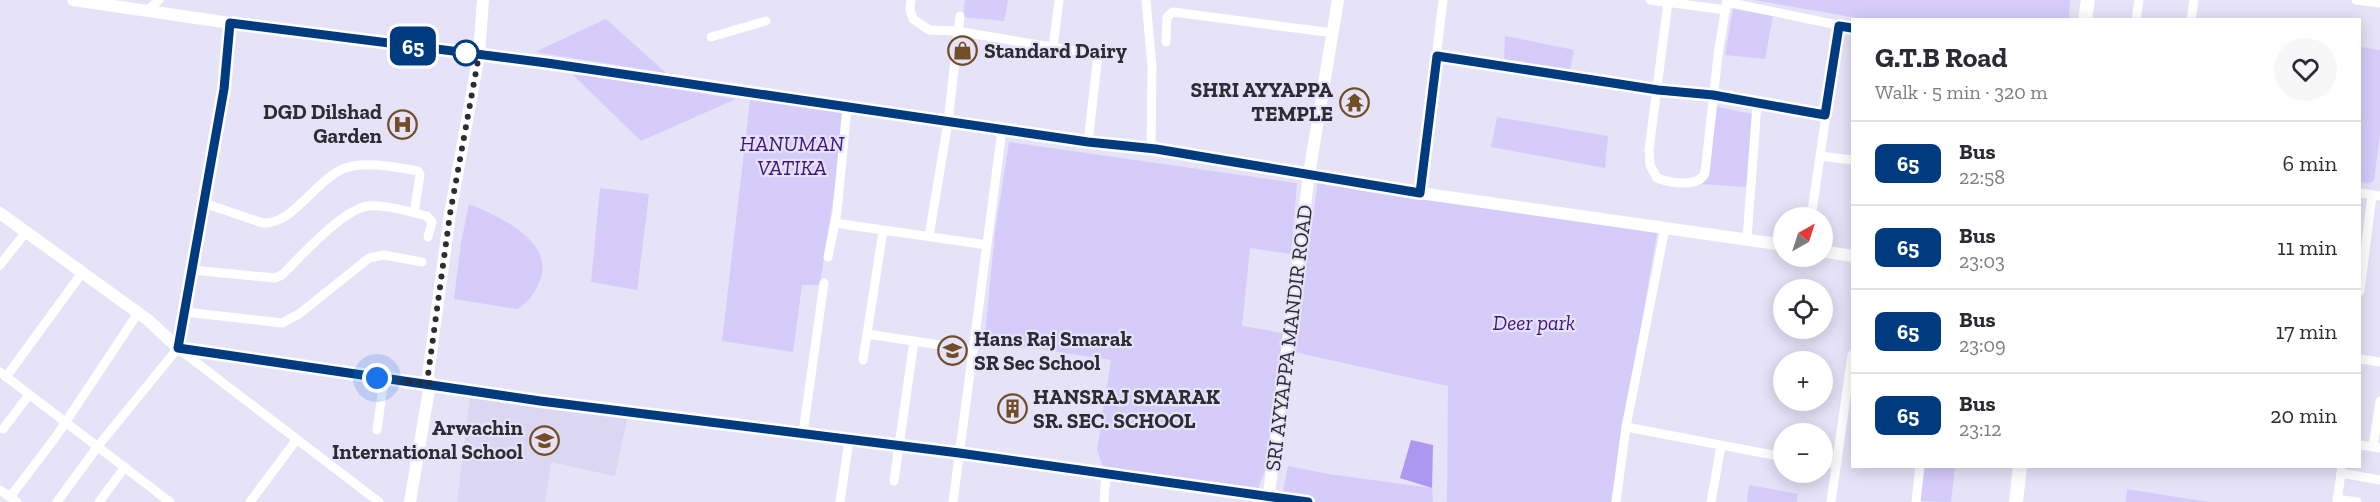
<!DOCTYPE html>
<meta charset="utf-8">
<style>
body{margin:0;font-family:"Zilla Slab",serif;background:#f7f7f7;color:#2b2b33;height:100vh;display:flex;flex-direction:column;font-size:22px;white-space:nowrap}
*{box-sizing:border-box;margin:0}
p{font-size:20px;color:#7c7c81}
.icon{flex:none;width:33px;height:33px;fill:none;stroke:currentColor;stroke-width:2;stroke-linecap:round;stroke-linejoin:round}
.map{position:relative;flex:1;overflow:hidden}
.panel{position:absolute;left:1851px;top:18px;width:510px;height:450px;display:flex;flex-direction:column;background:#fff;border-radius:0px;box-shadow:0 3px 15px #0003}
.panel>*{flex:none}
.badge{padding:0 12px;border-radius:9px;font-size:21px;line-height:39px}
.needle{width:39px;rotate:39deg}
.tools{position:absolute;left:1773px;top:207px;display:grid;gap:12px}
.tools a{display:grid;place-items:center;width:60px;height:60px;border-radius:50%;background:#fff;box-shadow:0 3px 15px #0003;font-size:30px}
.you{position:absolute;width:30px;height:30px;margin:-15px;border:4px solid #fff;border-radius:50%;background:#1a73e8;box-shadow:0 0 0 9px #1a73e833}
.map>.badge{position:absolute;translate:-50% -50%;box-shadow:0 0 0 3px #fff}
.round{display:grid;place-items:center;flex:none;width:63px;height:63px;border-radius:32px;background:#f7f7f7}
.summary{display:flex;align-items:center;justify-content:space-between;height:102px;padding:0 24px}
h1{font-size:28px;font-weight:700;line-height:45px}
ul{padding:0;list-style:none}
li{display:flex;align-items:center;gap:18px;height:84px;padding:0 24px;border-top:2px solid #e1e1e2}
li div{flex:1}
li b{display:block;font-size:22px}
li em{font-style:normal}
li .badge{min-width:66px;font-weight:700;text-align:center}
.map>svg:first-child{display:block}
.built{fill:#dbd6f2}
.green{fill:#d5ccfa}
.water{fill:#ad97f1}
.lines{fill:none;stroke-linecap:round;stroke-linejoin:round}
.minor{stroke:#fff;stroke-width:9}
.tertiary{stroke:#fff;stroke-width:12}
.secondary{stroke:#fff;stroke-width:14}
.line-casing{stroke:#fff;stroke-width:14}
.line{stroke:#003b80;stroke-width:9}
.walk{stroke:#2d2b33;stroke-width:6;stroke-dasharray:0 10.8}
.stop-dot{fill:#fff;stroke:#003b80;stroke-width:3}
.labels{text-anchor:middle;stroke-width:4.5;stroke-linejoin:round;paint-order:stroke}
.poi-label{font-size:21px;font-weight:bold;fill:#2d2b33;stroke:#e6e2f7;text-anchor:start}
.park-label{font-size:21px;font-style:italic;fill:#40157e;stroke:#e6e2f7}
.street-label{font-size:21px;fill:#2d2b33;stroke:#e6e2f7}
</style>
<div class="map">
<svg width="2380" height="502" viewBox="0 0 2380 502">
<rect width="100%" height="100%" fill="#e6e2f7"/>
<polygon class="built" points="470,396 627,418 615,476 551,462 545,502 457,502"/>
<g class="green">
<polygon points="965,0 1008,0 1004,21 963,17"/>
<polygon points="1754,0 2070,0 2069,19 1863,19"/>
<polygon points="1733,9 1773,16 1765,59 1725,55"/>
<polygon points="606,19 666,73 535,52"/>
<polygon points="1505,36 1574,50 1570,71 1504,61"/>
<polygon points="2360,47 2380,50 2380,134 2374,180 2370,183 2360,182"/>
<polygon points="570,72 736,99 641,141"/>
<polygon points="750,100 847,107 820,285 802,285 793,352 722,341"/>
<polygon points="1714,106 1757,115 1746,187 1701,184"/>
<polygon points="1497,117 1608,136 1605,168 1491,147"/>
<polygon points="1009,142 1297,183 1291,254 1250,248 1242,326 1283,333 1266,468 1258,488 1103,467 1097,450 1111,360 1033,348 984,345 995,232"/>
<polygon points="1318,180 1657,233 1611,502 1447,502 1448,386 1294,352"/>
<polygon points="600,188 649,194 637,290 591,282"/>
<path d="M469 204C501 217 559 243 538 285 533 296 527 303 517 309L454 299 461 243Z"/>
<polygon points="1288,466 1328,474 1432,488 1433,502 1281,502"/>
<polygon points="1920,467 1955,467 1951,502 1916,501"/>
<polygon points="1749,485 1798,494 1797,502 1747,502"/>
<polygon points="2127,489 2208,502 2126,502"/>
</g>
<polygon class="water" points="1411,440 1433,445 1432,488 1400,478"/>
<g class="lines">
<g class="minor">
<polyline points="911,0 910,10 913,19 929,30 957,31 1098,55 1088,142"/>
<polyline points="1146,0 1152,67 1151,149"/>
<polyline points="1650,0 1726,10"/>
<polyline points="2356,0 2380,3"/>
<path d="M1668 2 1649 150 1650 165 1657 178C1670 183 1699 188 1705 173L1718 55 1727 0"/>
<polyline points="1727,2 1852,28"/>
<polyline points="147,11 159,0"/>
<polyline points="2136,20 2139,0"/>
<polyline points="2191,20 2194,0"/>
<polyline points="711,37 766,21"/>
<polyline points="1166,42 1167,17 1173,12 1333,33"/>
<polyline points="1053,47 1059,0"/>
<polyline points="1437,56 1658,90 1713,95 1825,115"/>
<polyline points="1820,156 1852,160"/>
<polyline points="1420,193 1443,0"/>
<polyline points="2360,193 2380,196"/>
<path d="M204 203 263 223C293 225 316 179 345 168 366 161 396 167 418 171L420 175 414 213"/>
<polyline points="1811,218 1839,26"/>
<polyline points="835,223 987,245"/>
<polyline points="929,236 948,122 960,16"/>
<polyline points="1747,239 1757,104"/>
<polyline points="828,257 837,212 847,107"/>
<polyline points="0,265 26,232"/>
<path d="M192 270 275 278 282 275C300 257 343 209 368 206 385 204 409 212 427 216L432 222 428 237"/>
<polyline points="2360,291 2372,195"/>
<polyline points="185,312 282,323 299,314 369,258 384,255 422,262"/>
<polyline points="867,334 973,350"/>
<polyline points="180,350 379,502"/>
<polyline points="2360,359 2380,362"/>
<polyline points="863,360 883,231"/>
<polyline points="0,372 170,502"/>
<polyline points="6,377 82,273"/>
<polyline points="1626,427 1784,457"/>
<polyline points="3,429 29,395"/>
<polyline points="377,430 384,379"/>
<polyline points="803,433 824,283"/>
<polyline points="2360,445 2380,448"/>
<polyline points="2373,447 2380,401"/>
<polyline points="1822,463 1837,464"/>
<polyline points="2341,473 2380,480"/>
<polyline points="894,481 914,341"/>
<polyline points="0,490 17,502"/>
<polyline points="10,497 55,438 138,313"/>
<polyline points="2337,499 2357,502"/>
<polyline points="57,502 98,446 178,348 540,401 959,453 1308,502"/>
<polyline points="99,502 125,467"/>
<polyline points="250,502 297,439"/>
<polyline points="840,502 849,440"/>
<polyline points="953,502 1002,130"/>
<polyline points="1104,502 1106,473"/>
<polyline points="1616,502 1626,427 1665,228"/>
<polyline points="1711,502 1721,446"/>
<polyline points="1831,502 1852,355"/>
<polyline points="1916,502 1920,466"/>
<polyline points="2337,502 2342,466"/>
</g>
<g class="tertiary">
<polyline points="73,0 230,23"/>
<polyline points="0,213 148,320 178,348"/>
<polyline points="1822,251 1852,256"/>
<polyline points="178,348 224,89 230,23 547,63 1088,142 1156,149 1371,186 1784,245"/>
<polyline points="410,502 430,384 428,375 450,214 479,55 483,0"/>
<polyline points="1268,502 1309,174 1338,0"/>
</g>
<g class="secondary">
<polyline points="2085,20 2088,0"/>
<polyline points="2016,502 2020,466"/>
</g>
</g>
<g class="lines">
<defs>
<polyline id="line" points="1308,502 959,453 540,401 178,348 224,89 230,23 547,63 1088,142 1156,149 1420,193 1437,56 1658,90 1713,95 1825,115 1839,26 1852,28"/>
</defs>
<use href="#line" class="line-casing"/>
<use href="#line" class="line"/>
<polyline class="walk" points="377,378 430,384 428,375 450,214 479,55 466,53"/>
</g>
<defs>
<symbol id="shop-ring" viewBox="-11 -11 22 22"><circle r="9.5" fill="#e6e2f7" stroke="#724e28" stroke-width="1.5"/><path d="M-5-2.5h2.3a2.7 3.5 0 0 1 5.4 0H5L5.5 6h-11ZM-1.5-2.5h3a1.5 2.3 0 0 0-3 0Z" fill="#724e28"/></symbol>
<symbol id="temple-ring" viewBox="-11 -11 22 22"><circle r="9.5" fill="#e6e2f7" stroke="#724e28" stroke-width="1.5"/><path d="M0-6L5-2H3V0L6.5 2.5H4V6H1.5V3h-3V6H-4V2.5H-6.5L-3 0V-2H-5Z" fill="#724e28"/></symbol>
<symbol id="hospital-ring" viewBox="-11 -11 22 22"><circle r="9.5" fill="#e6e2f7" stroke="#724e28" stroke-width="1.5"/><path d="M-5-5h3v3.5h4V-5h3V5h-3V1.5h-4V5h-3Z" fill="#724e28"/></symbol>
<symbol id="school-ring" viewBox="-11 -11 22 22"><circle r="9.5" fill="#e6e2f7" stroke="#724e28" stroke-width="1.5"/><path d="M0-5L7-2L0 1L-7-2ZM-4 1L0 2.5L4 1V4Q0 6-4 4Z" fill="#724e28"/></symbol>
<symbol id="building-ring" viewBox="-11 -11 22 22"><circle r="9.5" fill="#e6e2f7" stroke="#724e28" stroke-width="1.5"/><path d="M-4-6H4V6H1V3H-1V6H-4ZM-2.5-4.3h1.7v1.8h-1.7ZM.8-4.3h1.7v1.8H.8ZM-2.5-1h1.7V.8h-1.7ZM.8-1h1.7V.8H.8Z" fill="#724e28"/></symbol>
</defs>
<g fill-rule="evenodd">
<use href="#shop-ring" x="946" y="34" width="33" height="33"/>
<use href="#temple-ring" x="1338" y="86" width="33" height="33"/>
<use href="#hospital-ring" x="386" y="108" width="33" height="33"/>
<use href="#school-ring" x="936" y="334" width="33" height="33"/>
<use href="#building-ring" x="996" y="392" width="33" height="33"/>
<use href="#school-ring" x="528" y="424" width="33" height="33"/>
</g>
<circle class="stop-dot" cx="466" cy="53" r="12"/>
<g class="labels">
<g class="poi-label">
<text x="984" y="58">Standard Dairy</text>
<text x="1333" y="97" text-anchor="end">SHRI AYYAPPA<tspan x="1333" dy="24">TEMPLE</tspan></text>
<text x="382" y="119" text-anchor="end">DGD Dilshad<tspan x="382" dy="24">Garden</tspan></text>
<text x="974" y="346">Hans Raj Smarak<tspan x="974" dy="24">SR Sec School</tspan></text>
<text x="1033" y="404">HANSRAJ SMARAK<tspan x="1033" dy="24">SR. SEC. SCHOOL</tspan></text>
<text x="523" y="435" text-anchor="end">Arwachin<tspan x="523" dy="24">International School</tspan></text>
</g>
<g class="park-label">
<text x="792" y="151">HANUMAN<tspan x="792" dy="24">VATIKA</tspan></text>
<text x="1534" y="330">Deer park</text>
</g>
<g class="street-label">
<text transform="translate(1289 338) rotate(-83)" y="7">SRI AYYAPPA MANDIR ROAD</text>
</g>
</g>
</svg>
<div class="tools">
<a><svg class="needle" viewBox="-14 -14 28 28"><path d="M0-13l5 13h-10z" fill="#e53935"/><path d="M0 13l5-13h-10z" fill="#7c7c81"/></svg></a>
<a><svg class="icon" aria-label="locate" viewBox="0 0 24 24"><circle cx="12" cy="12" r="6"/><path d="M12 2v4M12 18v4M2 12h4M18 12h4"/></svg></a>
<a>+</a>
<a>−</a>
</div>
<div class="you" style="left:377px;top:378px"></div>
<b class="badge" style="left:413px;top:46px;background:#003b80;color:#fff">65</b>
<section class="panel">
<div class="summary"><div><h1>G.T.B Road</h1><p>Walk · 5 min · 320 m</p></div><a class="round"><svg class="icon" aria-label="heart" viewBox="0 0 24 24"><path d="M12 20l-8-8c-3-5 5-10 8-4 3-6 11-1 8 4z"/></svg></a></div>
<ul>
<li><span class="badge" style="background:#003b80;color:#fff">65</span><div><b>Bus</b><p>22:58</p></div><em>6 min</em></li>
<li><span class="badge" style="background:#003b80;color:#fff">65</span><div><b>Bus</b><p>23:03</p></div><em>11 min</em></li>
<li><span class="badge" style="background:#003b80;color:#fff">65</span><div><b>Bus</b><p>23:09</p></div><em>17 min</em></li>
<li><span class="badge" style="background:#003b80;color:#fff">65</span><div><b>Bus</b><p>23:12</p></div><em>20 min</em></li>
</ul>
</section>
</div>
